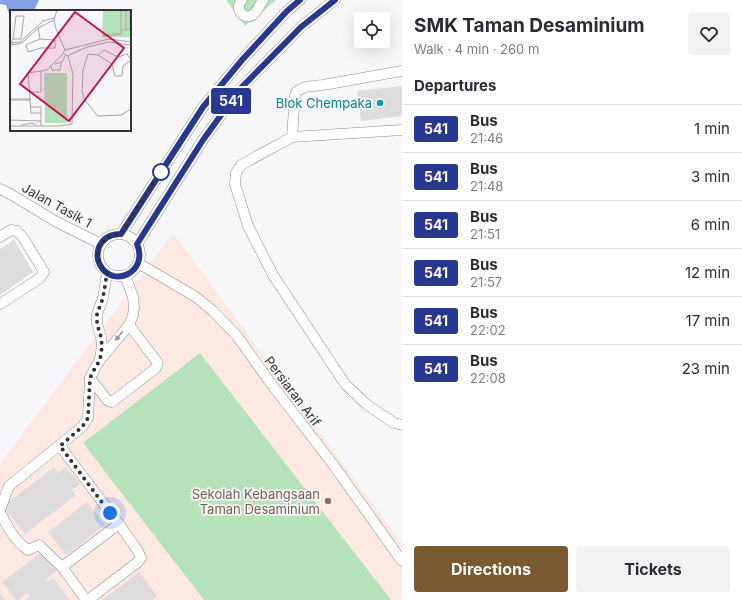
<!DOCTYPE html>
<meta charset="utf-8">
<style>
body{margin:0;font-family:Inter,sans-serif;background:#f2f2f3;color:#2b2b33;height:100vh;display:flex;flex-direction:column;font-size:15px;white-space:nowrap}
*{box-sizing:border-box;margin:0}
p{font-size:13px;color:#7c7c81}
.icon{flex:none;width:22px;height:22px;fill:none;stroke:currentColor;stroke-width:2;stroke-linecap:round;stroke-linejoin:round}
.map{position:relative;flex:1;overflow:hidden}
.side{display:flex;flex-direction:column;background:#fff;width:340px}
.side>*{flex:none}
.badge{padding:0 8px;border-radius:3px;font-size:14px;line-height:26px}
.tools{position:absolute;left:354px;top:12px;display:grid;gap:8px}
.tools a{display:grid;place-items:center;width:36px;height:36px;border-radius:4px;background:#fff;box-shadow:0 4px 16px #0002;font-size:20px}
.you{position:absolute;width:20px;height:20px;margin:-10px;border:3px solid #fff;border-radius:50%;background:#1a73e8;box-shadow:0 0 0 6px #1a73e833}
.map>.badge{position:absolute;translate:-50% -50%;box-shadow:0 0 0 2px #fff}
h2{padding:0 12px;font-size:15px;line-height:36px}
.round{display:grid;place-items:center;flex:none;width:42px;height:42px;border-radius:4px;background:#f2f2f3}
.overview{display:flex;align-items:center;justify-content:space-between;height:68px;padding:0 12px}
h1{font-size:19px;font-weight:700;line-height:30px}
.button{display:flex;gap:8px;margin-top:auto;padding:8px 12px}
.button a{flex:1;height:46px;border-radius:4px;background:#79592f;color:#fff;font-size:16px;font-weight:700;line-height:46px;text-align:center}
.button a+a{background:#f2f2f3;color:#2b2b33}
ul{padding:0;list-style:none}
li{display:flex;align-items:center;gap:12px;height:48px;padding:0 12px;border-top:1px solid #e1e1e2}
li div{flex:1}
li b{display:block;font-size:15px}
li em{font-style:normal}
li .badge{min-width:44px;font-weight:700;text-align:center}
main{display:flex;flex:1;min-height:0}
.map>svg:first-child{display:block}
.education{fill:#fde9e2}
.green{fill:#b6e2ba}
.water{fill:#81a1e3}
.building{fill:#dfdcde}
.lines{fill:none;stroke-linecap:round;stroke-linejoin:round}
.minor-casing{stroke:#8e8f91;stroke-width:11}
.minor{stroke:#fff;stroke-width:10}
.oneway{fill:#989899}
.line-casing{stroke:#fff;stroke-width:9}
.line{stroke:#283890;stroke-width:6}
.walk{stroke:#323233;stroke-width:4;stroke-dasharray:0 7.2}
.culture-dot{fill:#0f9aa8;stroke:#f7f7fa;stroke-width:1.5}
.stop-dot{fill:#fff;stroke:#283890;stroke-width:2}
.education-dot{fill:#8d6e63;stroke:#f7f7fa;stroke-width:1.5}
.labels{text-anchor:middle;stroke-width:3.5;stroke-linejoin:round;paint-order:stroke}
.culture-label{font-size:13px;fill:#0d838f;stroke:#f7f7fa;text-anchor:end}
.street-label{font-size:13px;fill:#323233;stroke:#f7f7fa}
.education-label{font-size:13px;fill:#785e54;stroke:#f7f7fa;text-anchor:end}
.inset-road{fill:none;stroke:#a8a8aa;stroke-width:1}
.view{fill:#c2185b;fill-opacity:0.15;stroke:#c2185b;stroke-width:2}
.inset-edge{fill:none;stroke:#323233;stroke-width:2}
</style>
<main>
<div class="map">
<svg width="402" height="600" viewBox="0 0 402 600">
<rect width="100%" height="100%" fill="#f7f7fa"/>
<polygon class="education" points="173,233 402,544 402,600 0,600 0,464"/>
<g class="green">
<polygon points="226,0 276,0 245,26"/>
<polygon points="200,353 391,600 204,600 83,443"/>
</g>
<polygon class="water" points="0,0 39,0 34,11 11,11 11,19 6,5 0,4"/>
<g class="building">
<polygon points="402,86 402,116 361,121 357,91"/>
<polygon points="14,240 33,272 0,295 0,249"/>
<polygon points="54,467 58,473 66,467 80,484 72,490 76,495 25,534 3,506"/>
<polygon points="87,502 105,525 66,555 48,532"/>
<polygon points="42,552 57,571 46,579 48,582 53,578 70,600 25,600 30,596 27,593 19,600 16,600 2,582"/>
<polygon points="139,572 157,596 152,600 102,600"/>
<polygon points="0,593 5,600 0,600"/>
</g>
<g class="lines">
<defs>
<g id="minor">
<path d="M242 0C233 9 245 22 254 14 258 10 260 4 263 0"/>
<polyline points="402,130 292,137 241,165 236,173 235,184 248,226 273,275 345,384 366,404 394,423 402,425"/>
<polyline points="292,137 295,95 297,91 305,87 323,85 402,71"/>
<polyline points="0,189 12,195 55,221 101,244"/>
<circle cx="119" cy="255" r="21"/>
<polyline points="121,234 203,107 242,60 287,11 300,0"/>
<polyline points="0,237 11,230 17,231 24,239 44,272 40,278 0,304"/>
<polyline points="137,244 203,140 239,90 301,27 335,0"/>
<polyline points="138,263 196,297 213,311 237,336 269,381 332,463 402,561"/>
<polyline points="100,358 102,347 101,337 97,324 97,314 103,298 107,273"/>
<polyline points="90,378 108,401 112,402 156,368 158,363 129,325"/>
<polyline points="60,446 119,524 138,551 141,558 138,562 88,600"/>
<polyline points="0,510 9,486 82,427 88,418 90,378 95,368 100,360 129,325 133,315 134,307 133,297 125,275"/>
<path d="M0 512C7 526 14 540 28 550L39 545 62 567 86 600"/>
<polyline points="62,567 119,524"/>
</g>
</defs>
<use href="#minor" class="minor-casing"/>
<use href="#minor" class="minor"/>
</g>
<defs><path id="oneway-solid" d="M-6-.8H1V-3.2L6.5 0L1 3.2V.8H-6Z"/></defs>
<use class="oneway" href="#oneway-solid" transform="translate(119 336) rotate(129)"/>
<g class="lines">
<defs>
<path id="line" d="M300 0 287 11 242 60 203 107 121 234C111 234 103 238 99 247 97 253 97 260 100 265 113 289 149 272 137 244L203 140 239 90 301 27 335 0"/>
</defs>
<use href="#line" class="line-casing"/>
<use href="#line" class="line"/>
<path class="walk" d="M110 513 60 446 82 427 88 418 90 378 95 368 100 360 102 347 101 337 97 324V314L103 298 107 273C90 257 98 235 121 234L164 166 161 172"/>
</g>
<circle class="culture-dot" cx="380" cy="103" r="4"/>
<circle class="stop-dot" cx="161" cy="172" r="8"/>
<circle class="education-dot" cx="328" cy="501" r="4"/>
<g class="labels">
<g class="culture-label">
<text x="372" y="108">Blok Chempaka</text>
</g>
<g class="street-label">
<text transform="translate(57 205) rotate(29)" y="5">Jalan Tasik 1</text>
<text transform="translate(293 391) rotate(53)" y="5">Persiaran Arif</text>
</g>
<g class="education-label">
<text x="320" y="499">Sekolah Kebangsaan<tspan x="320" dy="15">Taman Desaminium</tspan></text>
</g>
</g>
<g transform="translate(10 10)">
<rect width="121" height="121" fill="#f7f7fa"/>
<path d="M93 0H121L120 27H92ZM34 63H57V113H35Z" fill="#b6e2ba"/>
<path class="inset-road" d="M47 0 44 10 46 19 55 40M28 17 30 29M111 20 120 19V0M116 20V0M99 24 93 26 111 24H102M111 24V0M30 29 45 30V38H31L18 42 16 35ZM121 32 99 29 55 40 53 43 57 46 77 37 99 32 121 35M0 33 10 32 33 11 44 8M2 35V30L3 29 6 6H14L11 29H3M2 35 12 33 28 18 44 10M88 45 94 40 108 47 117 44 121 50 113 56 112 66H105L102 54 88 45 78 44 73 60 72 80 74 89 88 106 111 105 121 99M45 54 52 52 55 46M41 56 42 60H50L51 53M20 82H31V61M0 89H20L18 63 37 60 53 44M20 89 21 103H31M0 90H21M21 97H31V116M0 110 31 111M11 115 22 113 26 115M0 116H50L62 114 63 64 58 46"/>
<path class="view" d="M65 2 114 38 59 111 10 74Z"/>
<rect width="121" height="121" class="inset-edge"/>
</g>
</svg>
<div class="tools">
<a><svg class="icon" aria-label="locate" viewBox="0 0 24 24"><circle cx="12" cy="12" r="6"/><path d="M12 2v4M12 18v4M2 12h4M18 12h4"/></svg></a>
</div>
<div class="you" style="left:110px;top:513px"></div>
<b class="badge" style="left:231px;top:101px;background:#283890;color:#fff">541</b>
</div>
<section class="side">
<div class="overview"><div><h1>SMK Taman Desaminium</h1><p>Walk · 4 min · 260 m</p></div><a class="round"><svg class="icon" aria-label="heart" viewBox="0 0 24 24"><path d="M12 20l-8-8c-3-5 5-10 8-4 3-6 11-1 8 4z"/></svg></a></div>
<h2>Departures</h2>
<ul>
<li><span class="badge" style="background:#283890;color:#fff">541</span><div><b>Bus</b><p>21:46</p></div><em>1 min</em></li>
<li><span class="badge" style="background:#283890;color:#fff">541</span><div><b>Bus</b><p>21:48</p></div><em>3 min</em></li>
<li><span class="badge" style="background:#283890;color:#fff">541</span><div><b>Bus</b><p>21:51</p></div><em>6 min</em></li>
<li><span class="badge" style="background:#283890;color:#fff">541</span><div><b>Bus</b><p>21:57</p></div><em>12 min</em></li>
<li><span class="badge" style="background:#283890;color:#fff">541</span><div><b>Bus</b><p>22:02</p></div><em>17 min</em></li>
<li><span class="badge" style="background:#283890;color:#fff">541</span><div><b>Bus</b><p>22:08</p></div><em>23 min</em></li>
</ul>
<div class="button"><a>Directions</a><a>Tickets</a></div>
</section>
</main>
